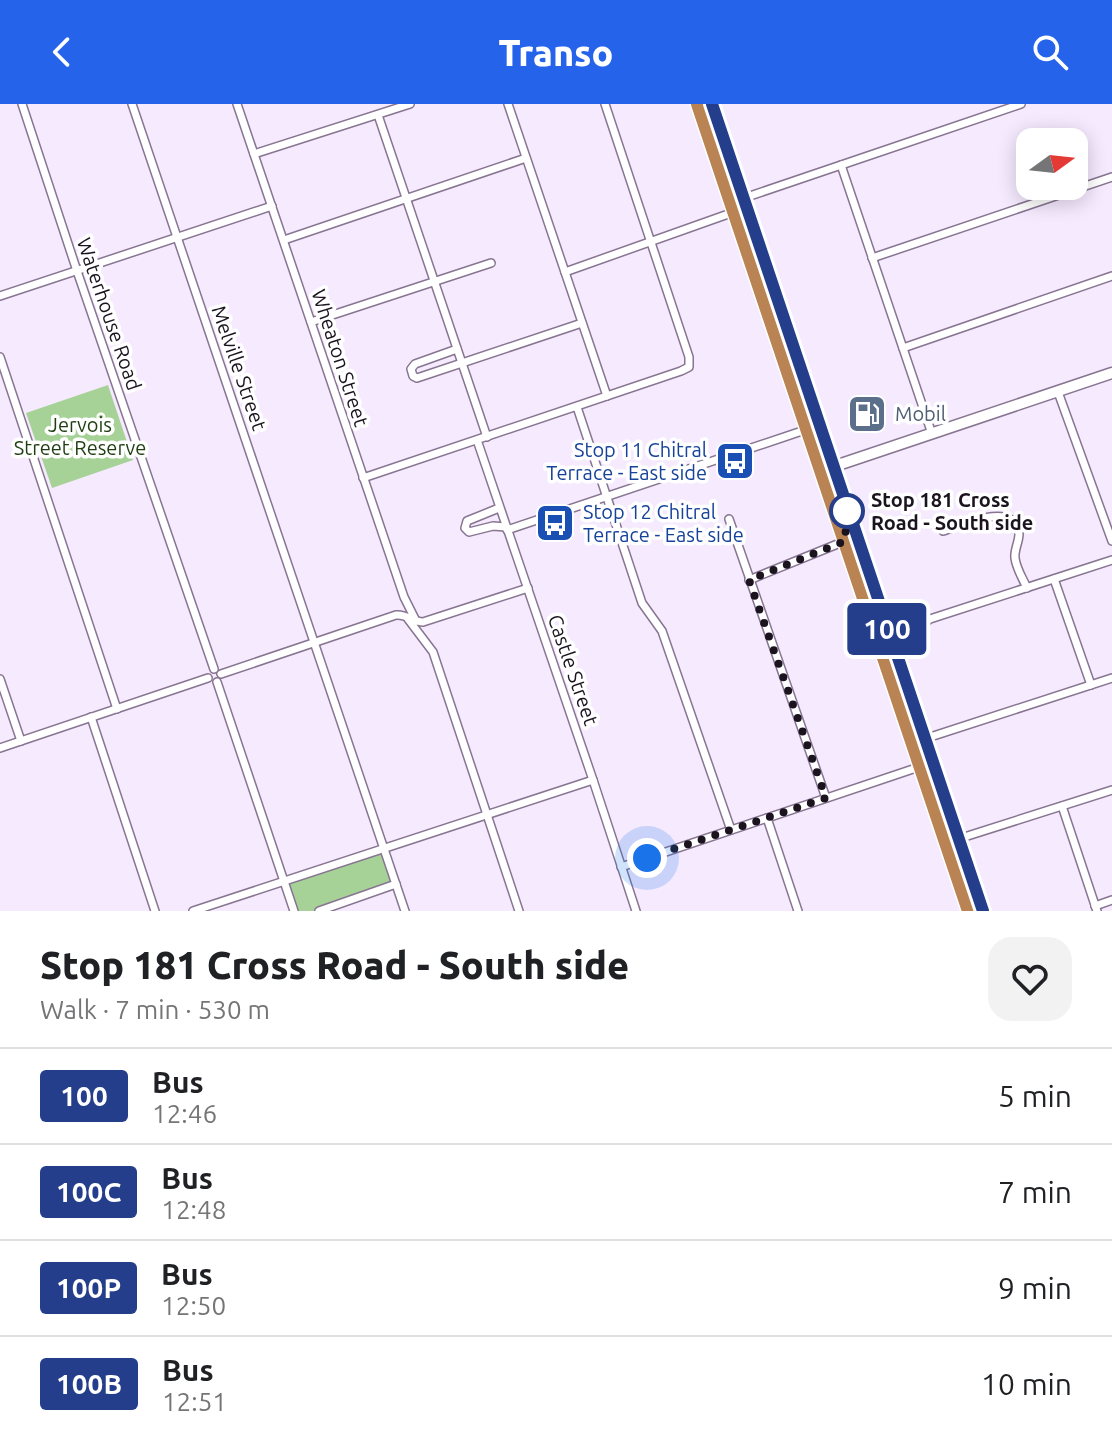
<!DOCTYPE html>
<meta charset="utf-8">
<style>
body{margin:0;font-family:Ubuntu,sans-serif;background:#f2f2f2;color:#202124;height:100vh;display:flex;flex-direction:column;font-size:30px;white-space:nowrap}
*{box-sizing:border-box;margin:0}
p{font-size:26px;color:#757577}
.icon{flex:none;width:44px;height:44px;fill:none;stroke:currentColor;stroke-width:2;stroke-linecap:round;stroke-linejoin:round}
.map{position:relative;height:807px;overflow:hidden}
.panel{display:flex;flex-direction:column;background:#fff;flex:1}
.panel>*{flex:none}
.badge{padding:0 16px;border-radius:6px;font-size:28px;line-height:52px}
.needle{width:52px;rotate:75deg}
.tools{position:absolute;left:1016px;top:24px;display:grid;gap:16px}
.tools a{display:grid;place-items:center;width:72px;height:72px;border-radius:16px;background:#fff;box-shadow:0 4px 20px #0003;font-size:40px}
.you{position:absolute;width:40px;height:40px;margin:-20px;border:6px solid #fff;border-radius:50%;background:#1a73e8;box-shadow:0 0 0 12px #1a73e833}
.map>.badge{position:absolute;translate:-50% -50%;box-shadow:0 0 0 4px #fff}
.round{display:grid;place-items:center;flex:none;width:84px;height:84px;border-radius:24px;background:#f2f2f2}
.headline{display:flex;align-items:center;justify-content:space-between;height:136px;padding:0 40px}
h1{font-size:38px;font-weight:800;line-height:60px}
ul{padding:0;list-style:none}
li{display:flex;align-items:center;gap:24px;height:96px;padding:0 40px;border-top:2px solid #e0e0e0}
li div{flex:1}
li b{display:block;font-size:30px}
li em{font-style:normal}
li .badge{min-width:88px;font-weight:700;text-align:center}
header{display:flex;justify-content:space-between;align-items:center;height:104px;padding:0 40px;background:#2563eb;color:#fff;font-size:36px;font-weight:800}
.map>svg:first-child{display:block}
.green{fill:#a6d297}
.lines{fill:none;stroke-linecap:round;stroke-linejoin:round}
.street-casing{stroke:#877592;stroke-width:10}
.secondary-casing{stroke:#877592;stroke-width:13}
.highway-casing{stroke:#fff;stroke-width:17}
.street{stroke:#fff;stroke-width:7}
.secondary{stroke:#fff;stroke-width:10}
.highway{stroke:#b98353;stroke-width:14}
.line-casing{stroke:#fff;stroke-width:18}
.line{stroke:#243e8c;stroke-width:12}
.walk{stroke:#1b141f;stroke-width:8;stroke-dasharray:0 14.4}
.stop-dot{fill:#fff;stroke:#243e8c;stroke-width:4}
.labels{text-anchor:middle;stroke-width:7;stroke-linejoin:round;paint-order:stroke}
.street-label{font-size:20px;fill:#1b141f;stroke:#fff}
.service-label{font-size:20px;fill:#4e5e75;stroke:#fff;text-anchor:start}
.park-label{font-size:20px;fill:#1e3e11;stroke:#fff}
.transit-label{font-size:20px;fill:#164399;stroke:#fff;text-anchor:end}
.stop-label{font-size:20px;font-weight:bold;fill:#1b141f;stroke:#fff;text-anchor:start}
</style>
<header><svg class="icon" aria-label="back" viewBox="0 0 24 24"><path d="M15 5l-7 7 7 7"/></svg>Transo<svg class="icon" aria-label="search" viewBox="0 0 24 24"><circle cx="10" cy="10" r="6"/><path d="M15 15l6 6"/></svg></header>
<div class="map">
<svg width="1112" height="807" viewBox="0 0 1112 807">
<rect width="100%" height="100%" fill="#f6eafe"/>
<g class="green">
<polygon points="108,281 133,356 52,384 26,309"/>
<polygon points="384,746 395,780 318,807 293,807 284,779"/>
</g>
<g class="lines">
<defs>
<g id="street">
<polyline points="22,0 77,167 214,565"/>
<polyline points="132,0 405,807"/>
<polyline points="237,0 404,493 416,517"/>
<polyline points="508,0 607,292"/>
<polyline points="378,11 487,333"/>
<polyline points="254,50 410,0"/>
<polyline points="841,61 932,330"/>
<polyline points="744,94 1021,0"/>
<polyline points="284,136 526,54"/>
<polyline points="872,154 1112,73"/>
<polyline points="565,168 734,108"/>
<polyline points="0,192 272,102"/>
<polyline points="311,218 491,159"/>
<polyline points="903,244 1112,172"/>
<polyline points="457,245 415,260 411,265 413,272 417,274 582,219"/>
<polyline points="0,253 117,605"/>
<polyline points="1058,288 1112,437"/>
<polyline points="577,303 642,499 662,527 731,726"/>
<polyline points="477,336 593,676 636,807"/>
<polyline points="363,374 681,267 689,263 689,253 605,0"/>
<polyline points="499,404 467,417 465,424 469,428 493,422 506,423"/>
<polyline points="729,415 826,694"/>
<polyline points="507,426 808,325"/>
<path d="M943 427C961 421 1016 396 1019 430 1019 438 1014 446 1015 454 1016 464 1023 475 1027 484"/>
<polyline points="1054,475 1091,581"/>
<polyline points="749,476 845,437"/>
<polyline points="408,515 433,548 519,807"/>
<polyline points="890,527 914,516 927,515"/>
<path d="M890 528C905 530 918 523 930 515L1112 456"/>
<path d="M221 570 396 511C407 510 413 518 423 518L528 484"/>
<polyline points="0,575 21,637"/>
<polyline points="217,578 294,807"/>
<polyline points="91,613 155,807"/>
<polyline points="924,635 1112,574"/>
<polyline points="0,644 208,574"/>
<polyline points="1062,702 1097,807"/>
<polyline points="767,714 798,807"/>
<polyline points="958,735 1112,686"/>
<polyline points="621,763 922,662"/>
<polyline points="1095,802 1112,796"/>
<polyline points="193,807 593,676"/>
<polyline points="319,807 396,780"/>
</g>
<polyline id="secondary" points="829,364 1112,269"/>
<g id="highway">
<polyline points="698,0 969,807"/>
<polyline points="712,0 983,807"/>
</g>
</defs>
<use href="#street" class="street-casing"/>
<use href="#secondary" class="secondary-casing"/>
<use href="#highway" class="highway-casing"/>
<use href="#street" class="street"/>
<use href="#secondary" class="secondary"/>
<use href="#highway" class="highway"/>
</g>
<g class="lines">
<defs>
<polyline id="line" points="712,0 983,807"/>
</defs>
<use href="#line" class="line-casing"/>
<use href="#line" class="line"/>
<polyline class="walk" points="647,754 826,694 749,476 845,437 847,407"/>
</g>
<defs>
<symbol id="fuel-square" viewBox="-11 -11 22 22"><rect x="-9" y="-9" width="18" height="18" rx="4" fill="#5c6f8a" stroke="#fff"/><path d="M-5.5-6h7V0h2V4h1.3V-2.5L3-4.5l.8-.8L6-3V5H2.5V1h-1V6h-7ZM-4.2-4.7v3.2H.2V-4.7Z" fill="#fff"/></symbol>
<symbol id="bus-square" viewBox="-11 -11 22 22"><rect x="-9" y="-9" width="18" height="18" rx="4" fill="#1a4fb4" stroke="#fff"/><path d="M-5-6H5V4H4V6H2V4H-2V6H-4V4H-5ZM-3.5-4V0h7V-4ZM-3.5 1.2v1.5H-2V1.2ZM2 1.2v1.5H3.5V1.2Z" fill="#fff"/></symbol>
</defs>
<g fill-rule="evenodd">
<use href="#fuel-square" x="845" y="288" width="44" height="44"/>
<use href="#bus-square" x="713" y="335" width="44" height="44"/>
<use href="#bus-square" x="533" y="397" width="44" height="44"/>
</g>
<circle class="stop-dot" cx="847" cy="407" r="16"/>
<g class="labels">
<g class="street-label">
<text transform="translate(109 210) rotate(71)" y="7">Waterhouse Road</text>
<text transform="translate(340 254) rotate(72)" y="7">Wheaton Street</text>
<text transform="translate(239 264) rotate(71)" y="7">Melville Street</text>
<text transform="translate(573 566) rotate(71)" y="7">Castle Street</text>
</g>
<g class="service-label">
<text x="895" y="317">Mobil</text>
</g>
<g class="park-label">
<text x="80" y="328">Jervois<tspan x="80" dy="23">Street Reserve</tspan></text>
</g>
<g class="transit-label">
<text x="707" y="353">Stop 11 Chitral<tspan x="707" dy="23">Terrace - East side</tspan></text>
<text x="583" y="415" text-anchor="start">Stop 12 Chitral<tspan x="583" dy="23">Terrace - East side</tspan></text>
</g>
<g class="stop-label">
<text x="871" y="403">Stop 181 Cross<tspan x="871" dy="23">Road - South side</tspan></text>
</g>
</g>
</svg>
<div class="tools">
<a><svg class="needle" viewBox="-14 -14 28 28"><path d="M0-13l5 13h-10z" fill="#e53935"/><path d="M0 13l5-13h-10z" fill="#757577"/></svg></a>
</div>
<div class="you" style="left:647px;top:754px"></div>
<b class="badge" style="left:887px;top:525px;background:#243e8c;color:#fff">100</b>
</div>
<section class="panel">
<div class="headline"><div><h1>Stop 181 Cross Road - South side</h1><p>Walk · 7 min · 530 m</p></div><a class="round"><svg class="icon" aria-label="heart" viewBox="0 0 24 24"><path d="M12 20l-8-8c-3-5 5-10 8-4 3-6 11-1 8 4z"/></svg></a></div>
<ul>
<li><span class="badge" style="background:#243e8c;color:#fff">100</span><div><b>Bus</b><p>12:46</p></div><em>5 min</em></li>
<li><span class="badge" style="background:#243e8c;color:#fff">100C</span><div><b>Bus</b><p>12:48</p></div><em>7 min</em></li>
<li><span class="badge" style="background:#243e8c;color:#fff">100P</span><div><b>Bus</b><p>12:50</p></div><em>9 min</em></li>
<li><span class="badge" style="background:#243e8c;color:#fff">100B</span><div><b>Bus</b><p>12:51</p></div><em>10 min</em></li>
</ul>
</section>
